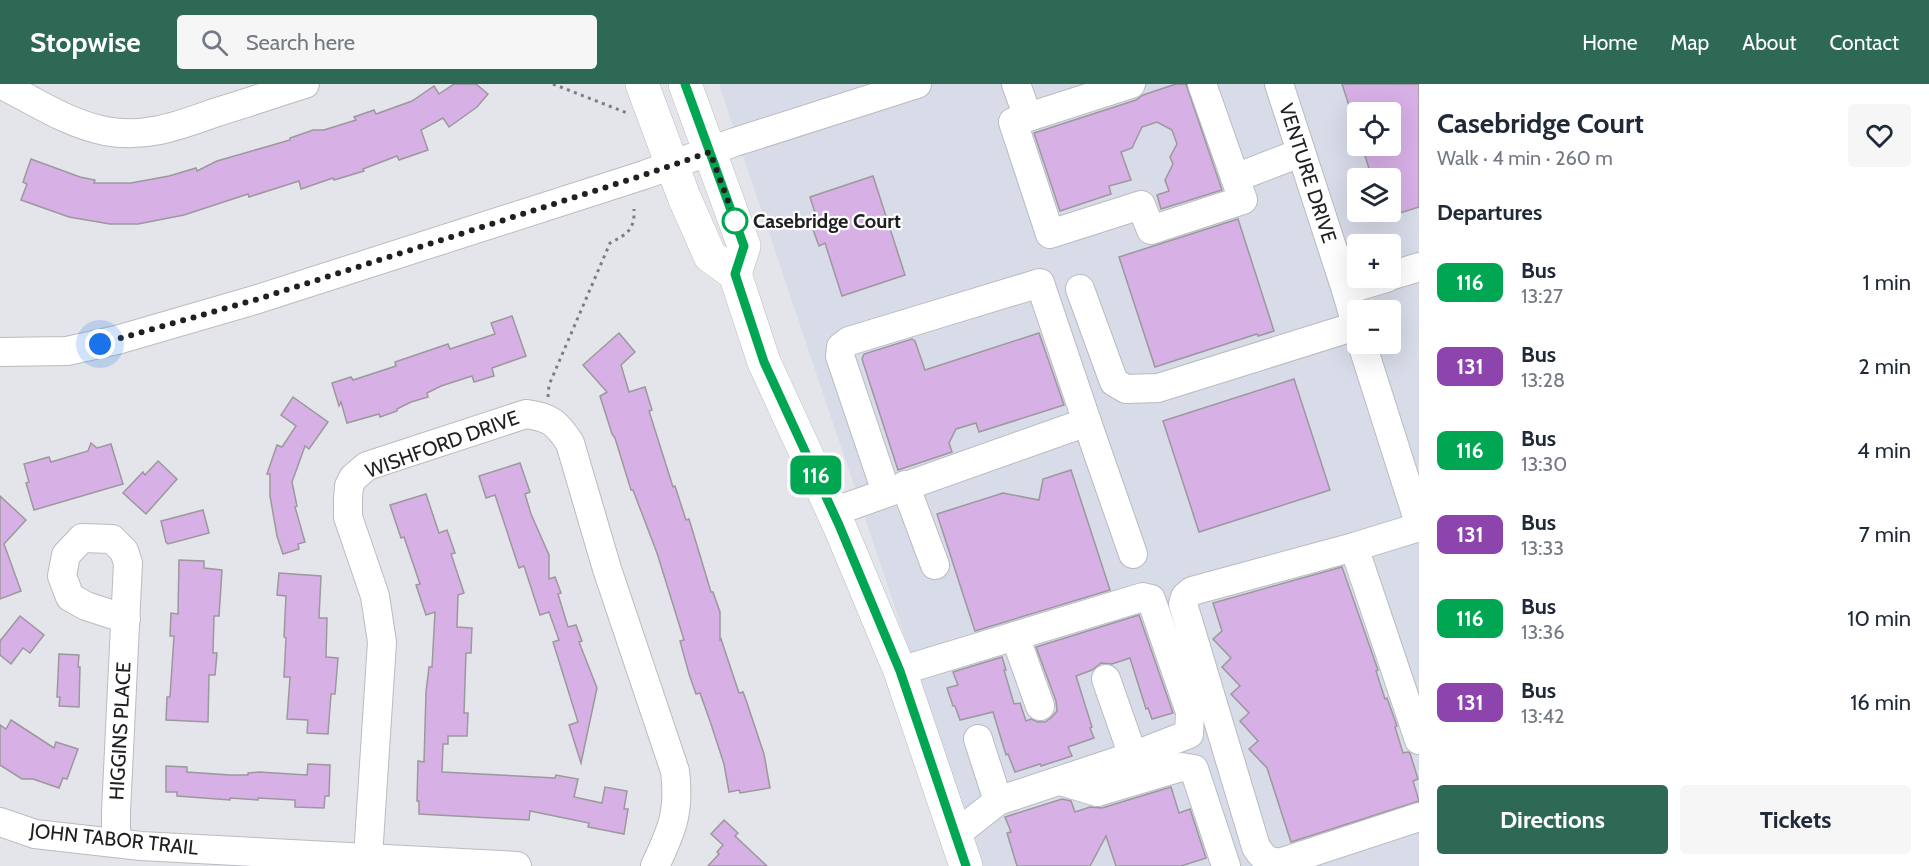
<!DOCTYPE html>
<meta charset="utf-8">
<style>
body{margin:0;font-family:Cabin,sans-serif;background:#f6f6f7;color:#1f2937;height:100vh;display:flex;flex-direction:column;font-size:22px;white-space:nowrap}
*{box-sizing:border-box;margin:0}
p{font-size:20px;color:#747a83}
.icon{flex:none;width:33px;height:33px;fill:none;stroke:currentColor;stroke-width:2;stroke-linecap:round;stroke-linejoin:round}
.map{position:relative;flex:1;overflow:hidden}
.sheet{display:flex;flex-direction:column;background:#fff;width:510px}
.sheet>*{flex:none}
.badge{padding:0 12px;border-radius:9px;font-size:21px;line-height:39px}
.tools{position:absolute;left:1347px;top:18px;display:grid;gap:12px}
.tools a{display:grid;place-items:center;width:54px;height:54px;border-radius:6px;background:#fff;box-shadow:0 6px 24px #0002;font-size:30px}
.you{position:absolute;width:30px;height:30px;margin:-15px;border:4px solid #fff;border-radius:50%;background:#1a73e8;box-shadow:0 0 0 9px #1a73e833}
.map>.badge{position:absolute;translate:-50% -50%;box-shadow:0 0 0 3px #fff}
h2{padding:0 18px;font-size:22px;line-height:54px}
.round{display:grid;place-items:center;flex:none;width:63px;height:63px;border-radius:6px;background:#f6f6f7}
.headline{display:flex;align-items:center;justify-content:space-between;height:102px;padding:0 18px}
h1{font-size:28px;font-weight:700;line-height:45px}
.primary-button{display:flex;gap:12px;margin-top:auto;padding:12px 18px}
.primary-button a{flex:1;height:69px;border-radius:6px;background:#2d6955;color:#fff;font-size:24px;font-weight:700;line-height:69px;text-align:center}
.primary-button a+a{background:#f6f6f7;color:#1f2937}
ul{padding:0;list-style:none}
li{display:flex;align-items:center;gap:18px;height:84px;padding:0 18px}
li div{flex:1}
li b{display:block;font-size:22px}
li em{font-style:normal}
li .badge{min-width:66px;font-weight:700;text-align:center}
header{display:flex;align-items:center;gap:36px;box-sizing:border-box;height:84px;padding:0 30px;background:#2d6955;color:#fff}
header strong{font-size:28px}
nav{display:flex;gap:33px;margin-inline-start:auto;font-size:21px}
.search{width:420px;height:54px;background:#f6f6f7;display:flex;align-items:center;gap:15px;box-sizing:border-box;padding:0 21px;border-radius:6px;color:#747a83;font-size:22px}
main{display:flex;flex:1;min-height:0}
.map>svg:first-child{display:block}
.built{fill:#d8dbe8;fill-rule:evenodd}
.building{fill:#d7b0e6;stroke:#9c989d;stroke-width:1.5}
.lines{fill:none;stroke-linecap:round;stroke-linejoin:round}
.minor-casing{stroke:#babbc1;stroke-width:30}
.major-casing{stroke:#babbc1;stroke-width:34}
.path{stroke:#7c7d80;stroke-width:3;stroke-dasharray:3 4.5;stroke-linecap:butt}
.minor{stroke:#fff;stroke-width:28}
.major{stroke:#fff;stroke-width:33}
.line-casing{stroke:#fff;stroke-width:14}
.line{stroke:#00a651;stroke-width:9}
.walk{stroke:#202022;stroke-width:6;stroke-dasharray:0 10.8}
.stop-dot{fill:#fff;stroke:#00a651;stroke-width:3}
.labels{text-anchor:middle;stroke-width:4.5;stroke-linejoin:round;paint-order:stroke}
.street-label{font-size:20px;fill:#202022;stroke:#fff}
.stop-label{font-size:20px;font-weight:bold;fill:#202022;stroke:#fff;text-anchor:start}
</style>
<header>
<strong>Stopwise</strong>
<div class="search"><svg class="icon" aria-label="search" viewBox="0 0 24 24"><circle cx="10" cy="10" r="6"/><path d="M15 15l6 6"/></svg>Search here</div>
<nav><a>Home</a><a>Map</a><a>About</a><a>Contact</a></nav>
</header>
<main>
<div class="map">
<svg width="1419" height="782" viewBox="0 0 1419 782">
<rect width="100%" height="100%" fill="#e4e5ea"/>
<path class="built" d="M719 0H1419V782H982ZM1358 28H1390V62H1358ZM1358 94H1390V128H1358ZM1358 160H1390V194H1358ZM1358 226H1390V260H1358Z"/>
<g class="building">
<polygon points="454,0 476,0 488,10 477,23 449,43 443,34 421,46 428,66 399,76 397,72 363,85 364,87 334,96 333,94 301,105 299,97 249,113 248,110 184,131 138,140 110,140 69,133 21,116 27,100 23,98 31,75 80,93 95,96 94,99 131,99 169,92 196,84 197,87 217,77 290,56 290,54 313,46 324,46 356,36 354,33 374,26 376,30 412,17 434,2 439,10"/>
<polygon points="1176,0 1186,0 1222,106 1161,125 1157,111 1169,107 1165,96 1173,80 1170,73 1177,60 1172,46 1157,38 1142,43 1132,64 1121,68 1131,96 1109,102 1111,110 1060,127 1034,49 1136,16 1143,11"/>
<polygon points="1342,0 1419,0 1419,123 1390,132 1390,94 1372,94 1362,62 1390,62 1390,28 1351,28"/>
<polygon points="873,92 905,191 842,212 825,159 819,162 811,140 818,138 810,113"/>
<polygon points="1238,135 1274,247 1258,252 1257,250 1155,283 1119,173"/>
<polygon points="512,232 526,272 492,284 494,292 474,298 472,292 441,302 427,309 428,313 411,318 397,325 397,327 380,333 379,330 347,339 341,318 339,322 332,299 351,293 353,296 396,282 395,278 448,260 450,265 495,250 491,239"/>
<polygon points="619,249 635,268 621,281 629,308 645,303 652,326 649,327 673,403 675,402 686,436 689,435 711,508 713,508 720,528 720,556 721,555 739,609 743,608 746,616 764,670 770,704 740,709 739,706 729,708 724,680 711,640 700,609 696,610 689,590 680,557 684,556 657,469 633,406 631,406 615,354 612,350 600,312 607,308 583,281"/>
<polygon points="1039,249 1064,321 979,348 976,339 956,345 949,359 952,368 898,386 862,275 864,270 912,255 915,257 925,286"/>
<polygon points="1294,295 1330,406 1199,448 1163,337"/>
<polygon points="293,313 328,338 309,365 305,362 292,398 297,422 295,423 305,458 298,460 299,465 283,470 277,452 270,412 270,390 267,390 277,361 282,363 296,342 281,331"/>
<polygon points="91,359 97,364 111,360 123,400 34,426 26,399 29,398 24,380 49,373 51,378 88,367"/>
<polygon points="158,377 177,395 146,430 123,409 143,388 145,391"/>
<polygon points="520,379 530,408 525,410 531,430 549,471 549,495 555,493 561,509 558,510 568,543 576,541 582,557 579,558 597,604 581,679 569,641 578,638 553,558 559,556 549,528 540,531 524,482 519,484 495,411 486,414 479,392"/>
<polygon points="1071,386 1110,506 975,547 937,430 1003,409 1039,416 1043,395"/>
<polygon points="426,410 439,449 447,446 455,469 451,470 464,509 458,511 457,543 472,544 471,569 466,569 464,629 468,629 467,652 448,652 448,660 443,660 442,688 555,694 556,691 578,695 574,713 602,719 605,703 627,707 624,725 628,725 624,750 588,743 589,739 530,727 529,736 419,730 419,717 417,717 418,677 424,678 426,608 429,583 432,583 435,528 426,531 416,501 420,500 404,453 401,454 390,421"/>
<polygon points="0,412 26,436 4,460 21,507 0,515"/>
<polygon points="203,426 209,449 168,460 166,458 161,437"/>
<polygon points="179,476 204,477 204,484 222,486 219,532 214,532 213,569 217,569 215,591 209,591 208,638 166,636 167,613 170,613 174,552 170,552 171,529 178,530"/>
<polygon points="1342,483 1378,586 1376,587 1385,615 1387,614 1397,642 1395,643 1403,669 1408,668 1410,669 1418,695 1413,697 1419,717 1291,758 1267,684 1249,665 1258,657 1240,637 1249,629 1231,610 1240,602 1222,583 1231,574 1213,555 1222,547 1213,519"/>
<polygon points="279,489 321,492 319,534 327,534 326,573 338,574 335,610 331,610 328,650 307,649 308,636 287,635 290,593 284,593 286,554 284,553 286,512 277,511"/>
<polygon points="1139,531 1173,629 1152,635 1148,624 1146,625 1130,574 1112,580 1101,579 1092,586 1076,592 1092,643 1090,644 1094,654 1068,663 1072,672 1041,682 1040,680 1015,688 1008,670 1006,671 993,628 960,636 955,622 953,622 947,604 958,601 953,588 1002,573 1006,586 1004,586 1014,620 1020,619 1026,637 1031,635 1038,638 1045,638 1052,633 1057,627 1056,617 1036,563"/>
<polygon points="20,532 44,551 30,569 23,564 11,580 0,571 0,557"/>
<polygon points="59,570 79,571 78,583 80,583 79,623 59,622 60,613 57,613"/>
<polygon points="11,636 54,664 56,658 78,665 67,695 63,694 59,704 33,695 22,695 0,681 0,641 6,645"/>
<polygon points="308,680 330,681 329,712 325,712 324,724 295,723 295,716 258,714 258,716 230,714 230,716 177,712 177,708 166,708 166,682 187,683 187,688 230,691 248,691 248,689 259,688 307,691"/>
<polygon points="1171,703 1179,729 1190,725 1206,774 1181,782 1116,782 1106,752 1090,782 1017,782 1007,749 1011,748 1005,733 1062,715 1071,717 1075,728 1090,723 1102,724"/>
<polygon points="724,736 738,749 735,752 767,782 708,782 719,770 717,768 723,761 711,750"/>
</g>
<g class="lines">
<defs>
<g id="minor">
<path d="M0 0C35 17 66 39 105 47 146 55 180 41 217 28 247 19 276 9 305 0"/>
<polyline points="1016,0 1028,33"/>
<polyline points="1131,0 1013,38 1050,150 1141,121 1151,146 1243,116 1202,0"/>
<polyline points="1279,0 1346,206 1358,247"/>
<polyline points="1235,94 1300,69"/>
<polyline points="1390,192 1419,183"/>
<polyline points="1080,205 1114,298 1126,305 1158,304 1356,242"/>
<polyline points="1346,206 1386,194"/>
<polyline points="1362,260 1419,439"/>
<polyline points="0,268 67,267 117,256 258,215 644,91 735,58 917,0"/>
<polyline points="905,401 935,481"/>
<polyline points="886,408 840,272 841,263 849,257 1040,199 1087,338"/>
<polyline points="833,428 1087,338 1133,470"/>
<path d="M1419 443 1354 463 1192 507 1185 513 1183 520 1256 763C1263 774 1268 779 1282 778L1419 733"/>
<polyline points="1354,463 1419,656"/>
<polyline points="1015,552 1040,622"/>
<polyline points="900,587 1143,513 1151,515 1190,628 1189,650 1133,672 998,717 956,750"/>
<polyline points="1106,595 1133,672"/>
<polyline points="978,655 998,717"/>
<polyline points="1061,697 1097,708 1181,683 1194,685 1226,782"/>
<polyline points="0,738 35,750 141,762 517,782"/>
<polyline points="116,759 116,728 128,479 124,467 112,455 82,454 66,471 62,492 70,513 86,522 126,535"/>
<path d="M368 773 382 558 375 512 348 433V415L349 402 353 394 367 382 526 330C550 333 557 339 570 359L607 485 675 687C680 728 672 746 655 782"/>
</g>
<g id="major">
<polyline points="642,0 684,113 710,172 735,190 764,278 839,441 900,587 966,782"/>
<polyline points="685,0 744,162 735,190"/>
</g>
</defs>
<use href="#minor" class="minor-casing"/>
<use href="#major" class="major-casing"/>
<g class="path">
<polyline points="553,0 627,29"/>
<path d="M548 313 549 301 610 159C627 150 635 146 634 125"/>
</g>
<use href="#minor" class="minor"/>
<use href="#major" class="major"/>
</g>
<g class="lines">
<defs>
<polyline id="line" points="685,0 744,162 735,190 764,278 839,441 900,587 966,782"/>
</defs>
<use href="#line" class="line-casing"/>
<use href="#line" class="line"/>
<polyline class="walk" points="100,260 258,215 644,91 710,68 737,142 735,137"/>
</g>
<circle class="stop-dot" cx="735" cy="137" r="12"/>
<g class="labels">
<g class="street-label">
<text transform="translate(1308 89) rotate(72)" y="7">VENTURE DRIVE</text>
<text transform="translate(442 360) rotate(-20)" y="7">WISHFORD DRIVE</text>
<text transform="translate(120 647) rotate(-87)" y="7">HIGGINS PLACE</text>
<text transform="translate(114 755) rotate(6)" y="7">JOHN TABOR TRAIL</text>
</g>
<g class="stop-label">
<text x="753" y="144">Casebridge Court</text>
</g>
</g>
</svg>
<div class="tools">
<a><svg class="icon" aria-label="locate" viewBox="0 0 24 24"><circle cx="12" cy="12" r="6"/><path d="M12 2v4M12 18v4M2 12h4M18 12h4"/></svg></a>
<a><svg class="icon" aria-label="layers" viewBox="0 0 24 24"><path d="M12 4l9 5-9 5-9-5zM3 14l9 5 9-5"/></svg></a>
<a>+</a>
<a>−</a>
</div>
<div class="you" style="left:100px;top:260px"></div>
<b class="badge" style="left:816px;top:391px;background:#00a651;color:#fff">116</b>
</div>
<section class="sheet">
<div class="headline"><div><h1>Casebridge Court</h1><p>Walk · 4 min · 260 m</p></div><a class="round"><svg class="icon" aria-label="heart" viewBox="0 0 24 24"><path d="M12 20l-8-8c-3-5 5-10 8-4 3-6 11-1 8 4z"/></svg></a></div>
<h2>Departures</h2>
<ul>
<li><span class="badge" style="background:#00a651;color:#fff">116</span><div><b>Bus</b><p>13:27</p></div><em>1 min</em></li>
<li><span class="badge" style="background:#8e44ad;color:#fff">131</span><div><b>Bus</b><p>13:28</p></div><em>2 min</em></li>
<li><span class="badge" style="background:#00a651;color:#fff">116</span><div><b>Bus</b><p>13:30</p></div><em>4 min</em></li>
<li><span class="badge" style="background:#8e44ad;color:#fff">131</span><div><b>Bus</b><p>13:33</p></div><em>7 min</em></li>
<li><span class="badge" style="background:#00a651;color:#fff">116</span><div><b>Bus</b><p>13:36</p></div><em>10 min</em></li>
<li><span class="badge" style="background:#8e44ad;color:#fff">131</span><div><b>Bus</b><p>13:42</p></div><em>16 min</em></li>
</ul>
<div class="primary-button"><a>Directions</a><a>Tickets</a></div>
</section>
</main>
